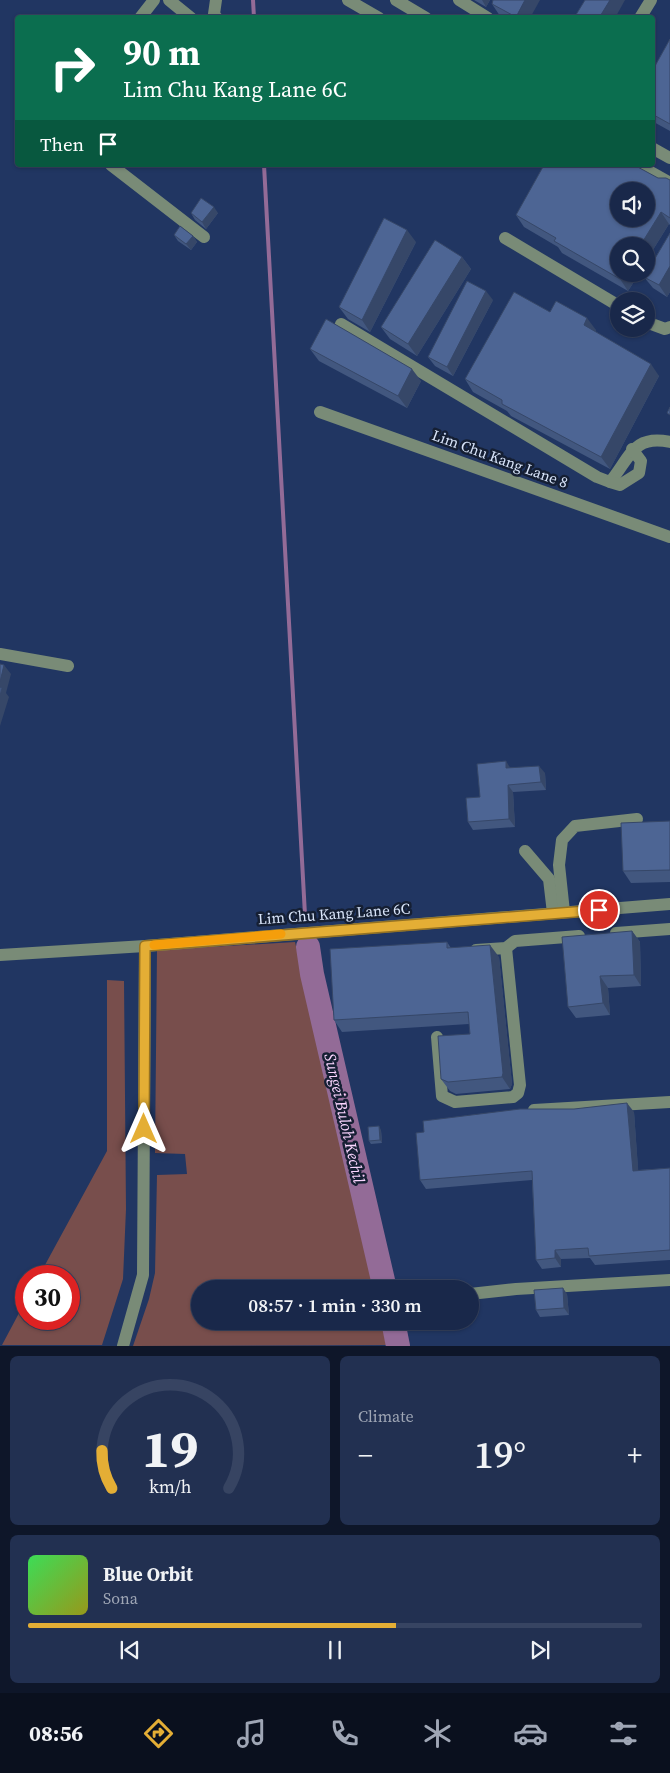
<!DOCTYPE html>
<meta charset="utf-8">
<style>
:root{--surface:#19284a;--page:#223051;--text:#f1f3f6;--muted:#9fa6b5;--line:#374462;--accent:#e4ae35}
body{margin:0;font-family:"Source Serif 4",serif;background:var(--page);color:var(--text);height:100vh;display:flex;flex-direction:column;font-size:19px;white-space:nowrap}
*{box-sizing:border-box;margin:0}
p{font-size:16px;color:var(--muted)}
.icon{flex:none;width:28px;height:28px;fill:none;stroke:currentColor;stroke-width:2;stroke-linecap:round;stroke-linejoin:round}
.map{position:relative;height:1346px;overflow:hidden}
.panel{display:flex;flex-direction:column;gap:10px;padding:10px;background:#0e1629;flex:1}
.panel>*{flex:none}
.hud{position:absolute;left:15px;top:15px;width:640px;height:152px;border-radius:5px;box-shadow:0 1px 4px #0004,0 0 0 1px var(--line);background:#0b6e4f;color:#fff;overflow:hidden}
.buttons{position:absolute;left:610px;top:182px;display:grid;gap:10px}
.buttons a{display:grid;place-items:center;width:45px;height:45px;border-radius:50%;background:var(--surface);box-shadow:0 1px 4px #0004,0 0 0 1px var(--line);font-size:25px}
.speed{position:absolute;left:15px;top:1265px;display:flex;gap:10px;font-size:25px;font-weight:700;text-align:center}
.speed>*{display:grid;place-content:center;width:65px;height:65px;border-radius:50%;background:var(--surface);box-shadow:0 1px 4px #0004,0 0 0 1px var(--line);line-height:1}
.speed .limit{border:8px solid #d22;background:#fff;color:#111}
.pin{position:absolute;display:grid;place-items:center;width:42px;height:42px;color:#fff;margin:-21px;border:2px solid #fff;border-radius:50%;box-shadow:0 1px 5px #0007}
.me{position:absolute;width:55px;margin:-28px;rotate:0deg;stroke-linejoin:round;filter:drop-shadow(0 0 4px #0008)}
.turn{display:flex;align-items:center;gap:18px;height:105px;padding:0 25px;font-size:22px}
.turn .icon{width:65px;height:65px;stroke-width:2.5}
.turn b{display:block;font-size:35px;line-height:42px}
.then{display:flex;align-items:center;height:48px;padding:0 25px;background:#0003;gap:10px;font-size:19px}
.big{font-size:38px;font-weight:600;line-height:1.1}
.panel .tile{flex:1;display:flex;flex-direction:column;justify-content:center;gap:8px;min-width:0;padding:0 18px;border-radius:8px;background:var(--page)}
.panel .dial{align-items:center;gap:0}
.dial svg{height:130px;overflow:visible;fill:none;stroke:var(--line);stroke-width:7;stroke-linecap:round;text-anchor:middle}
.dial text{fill:var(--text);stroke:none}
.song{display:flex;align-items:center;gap:15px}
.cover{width:60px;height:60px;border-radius:8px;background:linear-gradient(135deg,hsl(130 70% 55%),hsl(60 70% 35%))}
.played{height:5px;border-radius:2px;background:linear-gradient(90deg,var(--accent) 60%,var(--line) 60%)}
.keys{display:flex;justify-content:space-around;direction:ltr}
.heat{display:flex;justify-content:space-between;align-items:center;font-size:28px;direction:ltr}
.panel .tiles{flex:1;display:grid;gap:10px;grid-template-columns:1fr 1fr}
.tile:last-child{grid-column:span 2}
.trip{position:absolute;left:191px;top:1280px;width:288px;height:50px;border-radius:25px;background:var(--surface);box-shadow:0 1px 4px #0004,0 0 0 1px var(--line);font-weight:600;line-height:50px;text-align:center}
.tabs{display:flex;height:80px;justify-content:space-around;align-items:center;background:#0a101e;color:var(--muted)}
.tabs .icon{width:35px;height:35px}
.tabs .active{color:var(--accent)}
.tabs b{font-size:22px;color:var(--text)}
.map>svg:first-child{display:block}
</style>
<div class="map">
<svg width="670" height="1346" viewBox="0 0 670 1346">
<rect width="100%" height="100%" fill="#213662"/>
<g fill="#784e4c">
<path d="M295 942 375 1289H200V1321H383L388 1345 133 1346 149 1299 155 1273 157 1175 187 1174 185 1154 155 1153 157 950Z"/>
<path d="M107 980 124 981 126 1209 123 1279 102 1345H2L26 1300V1319H69V1276H39L107 1151Z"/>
</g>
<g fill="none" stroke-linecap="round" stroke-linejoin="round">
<g stroke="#936b97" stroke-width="4">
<path d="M253 0 254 18"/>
<path d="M264 165 305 915"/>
</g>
<g stroke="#936b97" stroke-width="24">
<path d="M308 947 312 974 385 1289"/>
<path d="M393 1321 398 1346"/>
</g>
<g stroke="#798b77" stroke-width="12">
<path d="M169 0 191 18"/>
<path d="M216 0 214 14 217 18"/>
<path d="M348 0 379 18"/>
<path d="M396 0 426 18"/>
<path d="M459 0 488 18"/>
<path d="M140 18 154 0"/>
<path d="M640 18 651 0"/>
<path d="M652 148 670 158"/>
<path d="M111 165 204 237"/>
<path d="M638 165 670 183"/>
<path d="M505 238 619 306"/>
<path d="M646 322 665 329 670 327"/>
<path d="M341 324 597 477 610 482C630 458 633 434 670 442"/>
<path d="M320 412 670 537"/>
<path d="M610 482 620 485 639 473 641 461 632 449"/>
<path d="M0 654 68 666"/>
<path d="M525 851 549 879 553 913"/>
<path d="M564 912 559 865 562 840 575 826 637 819"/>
<path d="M616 933 670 929"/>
<path d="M476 950 506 948 515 941 579 936"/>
<path d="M0 955 145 946 670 904"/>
<path d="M437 1037 442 1096 455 1102 513 1097 518 1093 520 1085 506 948"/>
<path d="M534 1110 670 1102"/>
<path d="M470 1294 516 1289 670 1280"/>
<path d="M123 1346 143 1275 145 946"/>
</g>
</g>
<g fill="#42577f">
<path d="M474 0H490L486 7Z"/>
<path d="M492 4 530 18H504L500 16Z"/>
<path d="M670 39V131L652 121V65L655 66Z"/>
<path d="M658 178 670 180V225L669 224 646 261V246L619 274H639L628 291 562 253 558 247 524 227 516 215Z"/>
<path d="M191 213H218L206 229 195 220Z"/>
<path d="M670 233V292L667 297 653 288 644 277Z"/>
<path d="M174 235 193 236 197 242 191 250 178 241Z"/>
<path d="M416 242 370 332 348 319 339 307Z"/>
<path d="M462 257 471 269 417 356 390 339 381 327Z"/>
<path d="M493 300 453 376 435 366 428 357Z"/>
<path d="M550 312 596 330 595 331 659 376 610 469 511 416 507 411 473 392 465 379Z"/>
<path d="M310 349 421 381 407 408 319 361Z"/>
<path d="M510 768 545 773 546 790 513 792 515 827 473 830 468 822 480 797Z"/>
<path d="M670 821V882L631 883 623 871Z"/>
<path d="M632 931 640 942 641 986 608 988 610 1015 576 1018 568 1007Z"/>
<path d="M447 942 451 948 499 957 512 1084 510 1089 456 1094 450 1091 441 1079 470 1034 469 1024 342 1032 334 1020Z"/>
<path d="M634 1112 638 1170 670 1168V1260L595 1265 590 1258 561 1259V1267L542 1269 536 1260 532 1180 426 1189 420 1180Z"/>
<path d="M381 1130 382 1143 371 1144 369 1141Z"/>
<path d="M567 1294 569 1315 540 1317 536 1310Z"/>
</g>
<g fill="#364768">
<path d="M482 0H490L486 7Z"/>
<path d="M525 0H540L530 18H516Z"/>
<path d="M610 0H625L615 18H599Z"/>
<path d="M214 207 218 213 206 229 202 222Z"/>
<path d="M661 212 669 224 646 261V246H640Z"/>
<path d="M407 230 416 242 370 332 362 320Z"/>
<path d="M193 236 197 242 191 250 186 244Z"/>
<path d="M462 257 471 269 417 356 408 344Z"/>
<path d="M670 266V292L667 297 659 285Z"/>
<path d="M624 274H639L628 291 620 279Z"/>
<path d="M486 291 493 300 453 376 447 367Z"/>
<path d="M587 318 596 330 593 337 584 325Z"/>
<path d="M651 364 659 376 610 469 601 457Z"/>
<path d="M412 369 421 381 407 408 398 396Z"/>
<path d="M4 665 11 674 6 693 9 697 0 726V682Z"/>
<path d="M506 761 511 769 506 768Z"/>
<path d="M539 766 545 773 546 790 541 782Z"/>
<path d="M508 785 513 792 515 827 509 819Z"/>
<path d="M632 931 640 942 641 986 634 975Z"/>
<path d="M490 945 499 957 512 1084 510 1089 502 1077Z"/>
<path d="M600 976 608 988 610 1015 603 1003Z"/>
<path d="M627 1103 634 1112 639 1180 633 1171Z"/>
<path d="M379 1126 381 1130 382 1143 380 1140Z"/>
<path d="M555 1250 561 1259V1267L555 1258Z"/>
<path d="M563 1288 567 1294 569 1315 564 1308Z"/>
</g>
<g fill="#4d6594" stroke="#364768" fill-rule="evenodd">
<path d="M493 0H525L516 17 492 4Z"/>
<path d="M585 0H610L599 18H574Z"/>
<path d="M670 39V124L652 114V65L655 66Z"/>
<path d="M544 165H634L658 178H666L670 180V218L661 212 640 246H619V274H624L620 279 554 241 556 238 516 215ZM619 191H646V219H619Z"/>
<path d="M201 198 214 207 202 222 191 213Z"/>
<path d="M384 218 407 230 362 320 339 307Z"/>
<path d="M180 226 193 236 186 244 174 235Z"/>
<path d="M670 233V266L659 285 644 277Z"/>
<path d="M435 240 462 257 408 344 381 327Z"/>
<path d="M467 281 486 291 447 367 428 357Z"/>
<path d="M514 292 550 312 556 301 587 318 584 325 651 364 601 457 502 404V400L465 379Z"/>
<path d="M326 319 412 369 398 396 310 349Z"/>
<path d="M670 407V415L667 413Z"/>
<path d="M0 664 4 665 0 682Z"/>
<path d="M0 687 2 688 0 696Z"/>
<path d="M506 761V768L539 766 541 782 508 785 509 819 468 822 466 798 480 797 477 764Z"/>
<path d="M670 821V870L623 871 621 823Z"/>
<path d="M632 931 634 975 600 976 603 1003 568 1007 562 937Z"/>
<path d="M447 942V948L490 945 503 1073 502 1077 448 1082 441 1079 438 1036 470 1034 468 1012 334 1020 330 949Z"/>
<path d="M627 1103 633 1171 670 1168V1250L589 1256 588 1248 555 1250V1258L536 1260 532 1171 420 1180 416 1133 424 1132 423 1121 520 1109H574Z"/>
<path d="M379 1126 380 1140 369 1141 368 1127Z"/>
<path d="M563 1288 564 1308 536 1310 534 1290Z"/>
</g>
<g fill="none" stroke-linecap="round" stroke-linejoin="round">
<g stroke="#947122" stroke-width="12">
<path id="route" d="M144 1129 145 946 599 910"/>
</g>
<use href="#route" stroke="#e4ae35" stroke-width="9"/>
<path stroke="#f59e0b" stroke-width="9" d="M154 945 281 934"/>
</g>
<g text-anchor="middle" stroke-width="5" stroke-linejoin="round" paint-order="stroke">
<g font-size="15" fill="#d9e5fa" stroke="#151f33">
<text transform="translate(500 459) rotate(20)" y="5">Lim Chu Kang Lane 8</text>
<text transform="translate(334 914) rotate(-4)" y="5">Lim Chu Kang Lane 6C</text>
</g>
<g font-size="16" font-style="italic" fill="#fbd6ff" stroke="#151f33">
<text transform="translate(345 1118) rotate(77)" y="6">Sungei Buloh Kechil</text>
</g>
</g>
</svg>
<div class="buttons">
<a><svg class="icon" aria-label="sound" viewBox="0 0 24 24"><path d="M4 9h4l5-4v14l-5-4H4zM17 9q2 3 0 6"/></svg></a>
<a><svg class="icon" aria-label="search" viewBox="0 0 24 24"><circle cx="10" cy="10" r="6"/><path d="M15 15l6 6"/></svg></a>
<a><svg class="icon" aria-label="layers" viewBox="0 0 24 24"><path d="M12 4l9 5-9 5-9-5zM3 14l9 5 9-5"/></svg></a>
</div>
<div class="speed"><div class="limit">30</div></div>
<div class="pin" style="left:599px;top:910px;background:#d93025"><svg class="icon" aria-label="arrive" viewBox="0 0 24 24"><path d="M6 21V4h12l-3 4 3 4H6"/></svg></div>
<svg class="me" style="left:144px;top:1129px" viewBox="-20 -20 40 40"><path d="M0-17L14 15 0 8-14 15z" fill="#e4ae35" stroke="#fff" stroke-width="4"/></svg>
<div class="trip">08:57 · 1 min · 330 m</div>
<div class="hud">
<div class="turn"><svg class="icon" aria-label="right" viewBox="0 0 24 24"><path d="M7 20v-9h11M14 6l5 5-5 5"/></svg><div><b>90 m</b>Lim Chu Kang Lane 6C</div></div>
<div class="then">Then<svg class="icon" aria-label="arrive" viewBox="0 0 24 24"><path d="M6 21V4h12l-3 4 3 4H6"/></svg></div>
</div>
</div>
<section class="panel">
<div class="tiles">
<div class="tile dial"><svg viewBox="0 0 100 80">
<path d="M14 69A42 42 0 1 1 86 69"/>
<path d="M14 69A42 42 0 0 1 8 46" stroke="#e4ae35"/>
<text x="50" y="56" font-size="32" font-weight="700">19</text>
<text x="50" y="72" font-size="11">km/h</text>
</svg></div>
<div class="tile"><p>Climate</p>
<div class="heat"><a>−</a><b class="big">19°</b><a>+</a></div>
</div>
<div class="tile">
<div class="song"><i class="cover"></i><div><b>Blue Orbit</b><p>Sona</p></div></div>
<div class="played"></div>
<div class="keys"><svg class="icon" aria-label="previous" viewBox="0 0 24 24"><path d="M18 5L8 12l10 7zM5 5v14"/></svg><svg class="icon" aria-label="pause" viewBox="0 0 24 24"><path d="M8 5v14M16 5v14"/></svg><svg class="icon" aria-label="next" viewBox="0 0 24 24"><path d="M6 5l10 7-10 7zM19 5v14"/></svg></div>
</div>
</div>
</section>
<nav class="tabs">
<b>08:56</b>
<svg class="icon active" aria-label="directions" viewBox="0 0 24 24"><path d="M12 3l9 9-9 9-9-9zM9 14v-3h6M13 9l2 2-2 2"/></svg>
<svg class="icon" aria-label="music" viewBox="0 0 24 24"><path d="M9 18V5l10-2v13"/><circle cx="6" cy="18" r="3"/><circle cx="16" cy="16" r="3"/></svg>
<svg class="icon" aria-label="phone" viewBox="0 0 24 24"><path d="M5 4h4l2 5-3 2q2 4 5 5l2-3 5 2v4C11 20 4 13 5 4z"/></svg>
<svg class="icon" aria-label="climate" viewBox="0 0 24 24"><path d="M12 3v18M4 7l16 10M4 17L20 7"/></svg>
<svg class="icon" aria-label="car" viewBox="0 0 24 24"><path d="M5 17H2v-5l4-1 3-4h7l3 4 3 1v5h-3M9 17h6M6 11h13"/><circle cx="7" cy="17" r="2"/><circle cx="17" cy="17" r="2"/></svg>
<svg class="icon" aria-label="filters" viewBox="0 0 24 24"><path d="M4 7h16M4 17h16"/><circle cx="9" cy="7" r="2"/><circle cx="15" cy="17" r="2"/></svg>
</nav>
